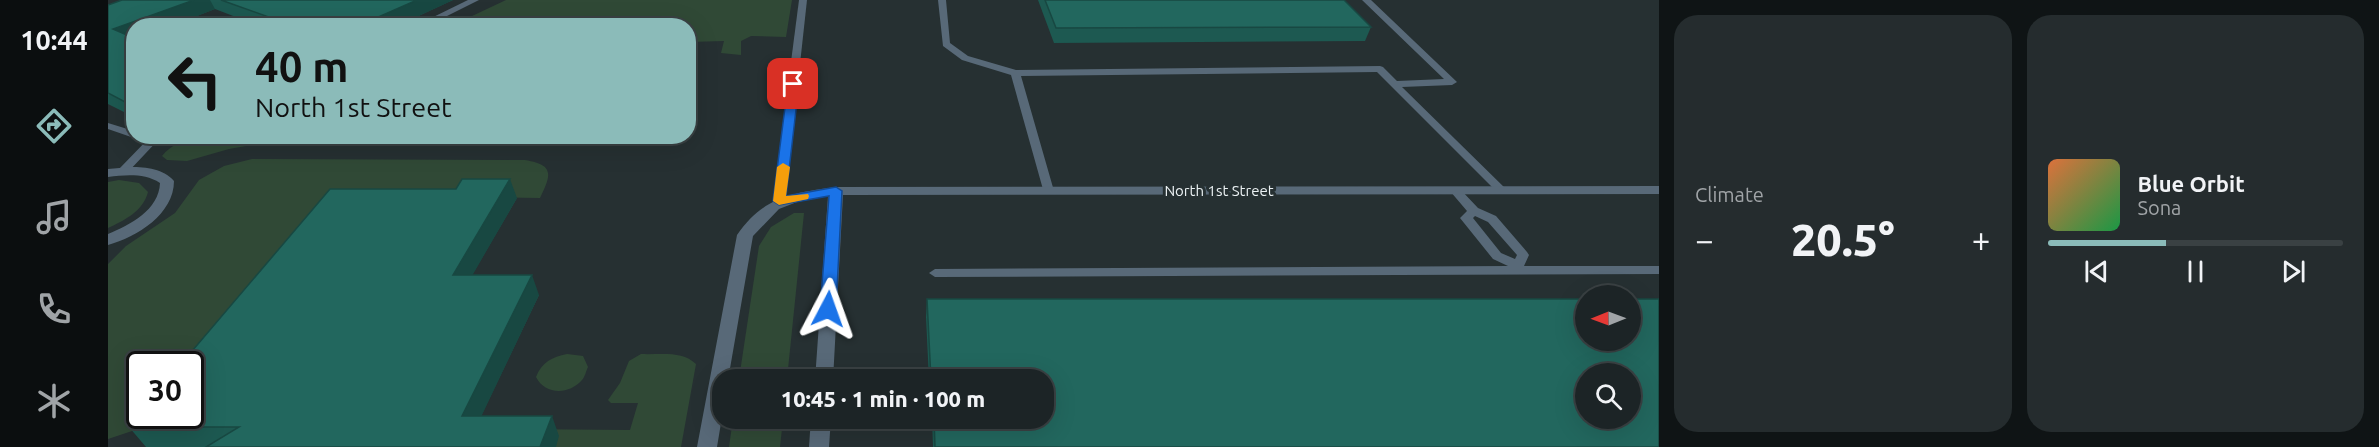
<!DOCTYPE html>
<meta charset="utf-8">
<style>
:root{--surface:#1c2426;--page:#252c2e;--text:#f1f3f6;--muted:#a0a4a7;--line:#3a4143;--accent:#8bbbb9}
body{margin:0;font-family:Ubuntu,sans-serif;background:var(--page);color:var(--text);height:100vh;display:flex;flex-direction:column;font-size:22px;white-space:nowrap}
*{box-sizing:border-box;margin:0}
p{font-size:20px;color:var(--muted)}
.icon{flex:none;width:33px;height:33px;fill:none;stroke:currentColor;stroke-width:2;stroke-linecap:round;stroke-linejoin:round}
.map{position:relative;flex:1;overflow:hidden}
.side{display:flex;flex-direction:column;gap:15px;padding:15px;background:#0f1415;width:720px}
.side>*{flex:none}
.hud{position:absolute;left:18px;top:18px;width:570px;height:126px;border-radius:24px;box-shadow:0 6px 24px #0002,0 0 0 2px var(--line);background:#8bbbb9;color:#111;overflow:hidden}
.needle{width:39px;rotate:269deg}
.tools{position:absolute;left:1467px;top:285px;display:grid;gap:12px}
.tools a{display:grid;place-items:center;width:66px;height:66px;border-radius:50%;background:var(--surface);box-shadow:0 6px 24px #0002,0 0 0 2px var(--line);font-size:30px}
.speed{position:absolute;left:18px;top:351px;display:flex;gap:12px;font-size:30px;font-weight:700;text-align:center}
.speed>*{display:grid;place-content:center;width:78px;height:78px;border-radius:50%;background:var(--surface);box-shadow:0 6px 24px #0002,0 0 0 2px var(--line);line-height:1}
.speed .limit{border:3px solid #111;border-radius:9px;background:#fff;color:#111}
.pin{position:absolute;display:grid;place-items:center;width:51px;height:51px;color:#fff;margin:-26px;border-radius:12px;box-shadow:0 3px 9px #0006}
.me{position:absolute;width:66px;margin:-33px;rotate:4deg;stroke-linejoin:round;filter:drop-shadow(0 0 4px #0008)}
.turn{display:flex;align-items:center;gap:21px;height:126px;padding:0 30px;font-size:27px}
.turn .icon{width:78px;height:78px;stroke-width:2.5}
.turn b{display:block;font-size:42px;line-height:51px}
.big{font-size:45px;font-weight:800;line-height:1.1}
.side .widget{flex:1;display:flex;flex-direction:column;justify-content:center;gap:9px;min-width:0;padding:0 21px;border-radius:24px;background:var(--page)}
.song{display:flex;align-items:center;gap:18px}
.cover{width:72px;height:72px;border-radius:9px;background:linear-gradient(135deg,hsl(20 70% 55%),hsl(140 70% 35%))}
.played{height:6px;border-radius:3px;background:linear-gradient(90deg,var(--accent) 40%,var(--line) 40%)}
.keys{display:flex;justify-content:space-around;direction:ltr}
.heat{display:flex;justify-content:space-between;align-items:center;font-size:33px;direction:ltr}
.side .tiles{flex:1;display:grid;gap:15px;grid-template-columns:repeat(2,1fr)}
.trip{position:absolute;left:604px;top:369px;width:342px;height:60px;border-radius:24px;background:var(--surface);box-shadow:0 6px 24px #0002,0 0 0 2px var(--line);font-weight:800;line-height:60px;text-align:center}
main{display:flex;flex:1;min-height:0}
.tabs{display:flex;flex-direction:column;width:108px;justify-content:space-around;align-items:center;background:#0b0e0f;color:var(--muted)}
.tabs .icon{width:42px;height:42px}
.tabs .active{color:var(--accent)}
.tabs b{font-size:27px;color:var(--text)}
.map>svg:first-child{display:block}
</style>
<main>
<nav class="tabs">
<b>10:44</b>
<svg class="icon active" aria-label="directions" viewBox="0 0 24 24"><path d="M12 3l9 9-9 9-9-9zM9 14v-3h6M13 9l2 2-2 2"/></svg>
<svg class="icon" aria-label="music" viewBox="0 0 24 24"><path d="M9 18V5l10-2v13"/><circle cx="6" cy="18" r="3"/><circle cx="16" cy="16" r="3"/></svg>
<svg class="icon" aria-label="phone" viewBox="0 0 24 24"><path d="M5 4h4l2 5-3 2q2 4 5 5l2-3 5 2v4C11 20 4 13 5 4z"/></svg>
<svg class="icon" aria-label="climate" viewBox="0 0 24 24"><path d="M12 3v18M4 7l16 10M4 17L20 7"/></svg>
</nav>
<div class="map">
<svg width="1551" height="447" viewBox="0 0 1551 447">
<rect width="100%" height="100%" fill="#263032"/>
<g fill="#304936">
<path d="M398 0H684L678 37 643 36 633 41V55L613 53 616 41 581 42 580 26 345 25Z"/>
<path d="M111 137V136L339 137 334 143 160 142 121 149 79 161 59 160 54 156C65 142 89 132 105 139Z"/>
<path d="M144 159 417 160C447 165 443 175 432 198L361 197 82 364H32V416L60 419 0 439V264L18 246 67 213 91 180 116 166Z"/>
<path d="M11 180 31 183 40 192C35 211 17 220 0 228V182Z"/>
<path d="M686 213H696L679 379H631L651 246 663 227Z"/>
<path d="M459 354 475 356 480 367C478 371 477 377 474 380 461 395 437 395 428 377 434 362 444 357 459 354Z"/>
<path d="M533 354C552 355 574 350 588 364L573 447H448L390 429 522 430 530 403H503L500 400 512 383 521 361Z"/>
<path d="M625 419H675L672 447H621Z"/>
</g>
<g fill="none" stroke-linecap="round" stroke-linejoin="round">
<g fill="#586978" fill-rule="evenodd">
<path d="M360 0H371L319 26H307Z"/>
<path d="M691 0H699L677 201 671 205 665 201Z"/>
<path d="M830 0H838L842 43 860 56 908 70 1272 66 1275 67 1289 81 1336 79 1254 0H1263L1349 82 1344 85 1294 87 1400 191 1394 194 1390 193 1269 72 913 76 946 191 940 194 936 193 903 75 854 60 835 46Z"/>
<path d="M0 123 26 131V136H30L26 138 0 129Z"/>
<path d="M43 136H54L19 173H11L9 171 11 169Z"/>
<path d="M1348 188 1352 189 1370 208 1388 216 1419 252 1421 255 1416 266H1551V274L827 277 821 273 827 269 1400 266 1385 259 1352 218 1359 211 1342 191ZM1367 216 1380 222 1409 255 1407 259 1393 253 1365 218Z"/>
</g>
<g fill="#586978" fill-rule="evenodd">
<path d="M23 167C38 167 56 169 66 181 66 214 29 237 0 245V234C22 225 51 210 52 183 36 173 18 175 0 177V169Z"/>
<path d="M1551 186V194L735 195 725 380H707L720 196 689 202 671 209 645 236 620 380H615V411L609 447H589L629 235C656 196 685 193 728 187Z"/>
<path d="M703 418H723L721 447H701Z"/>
</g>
</g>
<g fill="#1d5951">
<path d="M14 0H345L289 26H151L107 9 63 26H26V117L0 104V5Z"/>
<path d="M930 0H1236L1263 27 1257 41 946 43Z"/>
<path d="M409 198 364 275 431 295 373 416 451 436 98 447H38L21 427Z"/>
<path d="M819 299 1551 447H825L824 418H936V380H821L818 317Z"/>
</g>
<g fill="#184842">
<path d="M86 0H102L107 9 63 26H26V39L5 29Z"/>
<path d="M309 0H345L289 26H250Z"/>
<path d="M26 100V115L17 102Z"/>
<path d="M402 179 409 198 353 295 345 275Z"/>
<path d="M424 275 431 295 364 436 354 416Z"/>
<path d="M444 416 451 436 448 447H432Z"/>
</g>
<g fill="#22675e" stroke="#184842" stroke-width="1.5" fill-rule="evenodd">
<path d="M14 0H86L5 29 26 38V100L17 102 0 93V5Z"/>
<path d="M113 0H309L250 26H161L172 21Z"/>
<path d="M937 0H1236L1263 27 948 28Z"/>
<path d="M354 179H402L345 275H424L354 416H444L432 447H98L131 427H21L32 414V416H82V364H73L222 189H348Z"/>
<path d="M819 299H1478V340H1522V299H1551V447H827L826 418H936V380H823ZM1478 374H1522V418H1478Z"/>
</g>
<path fill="#1a73e8" stroke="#114b97" stroke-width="1.5" d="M685 81 691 84 678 196 728 187 734 191 728 309 726 313H715L712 309 721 196 671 205 665 201 680 84Z"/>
<path fill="#f59e0b" d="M675 163 682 167 678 196 700 194 701 196 700 199 671 205 665 201 669 167Z"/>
<g text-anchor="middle" stroke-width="6" stroke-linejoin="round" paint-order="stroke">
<g font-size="15" fill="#ebf1f3" stroke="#263032">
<text x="1111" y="196">North 1st Street</text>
</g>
</g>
</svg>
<div class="tools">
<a><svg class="needle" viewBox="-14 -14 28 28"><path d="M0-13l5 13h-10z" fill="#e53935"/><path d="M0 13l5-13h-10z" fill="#a0a4a7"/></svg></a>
<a><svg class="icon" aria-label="search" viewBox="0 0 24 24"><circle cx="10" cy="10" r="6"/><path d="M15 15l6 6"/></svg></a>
</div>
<div class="speed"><div class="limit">30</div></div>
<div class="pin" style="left:685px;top:84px;background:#d93025"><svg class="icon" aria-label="arrive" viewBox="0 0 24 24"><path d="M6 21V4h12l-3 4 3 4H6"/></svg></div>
<svg class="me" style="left:720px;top:309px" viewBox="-20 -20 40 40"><path d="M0-17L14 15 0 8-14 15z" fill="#1a73e8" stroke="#fff" stroke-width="4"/></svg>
<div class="trip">10:45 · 1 min · 100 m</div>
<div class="hud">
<div class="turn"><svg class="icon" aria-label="left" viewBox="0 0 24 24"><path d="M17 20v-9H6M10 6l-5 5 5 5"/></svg><div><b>40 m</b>North 1st Street</div></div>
</div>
</div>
<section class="side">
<div class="tiles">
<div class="widget"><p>Climate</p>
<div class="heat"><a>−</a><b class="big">20.5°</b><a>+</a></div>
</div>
<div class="widget">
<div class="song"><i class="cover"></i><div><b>Blue Orbit</b><p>Sona</p></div></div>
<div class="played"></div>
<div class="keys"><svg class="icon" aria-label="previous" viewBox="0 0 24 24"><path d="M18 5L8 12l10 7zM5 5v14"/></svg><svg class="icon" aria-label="pause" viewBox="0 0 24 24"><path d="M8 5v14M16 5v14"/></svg><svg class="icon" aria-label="next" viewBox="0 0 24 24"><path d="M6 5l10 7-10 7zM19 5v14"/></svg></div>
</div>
</div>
</section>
</main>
